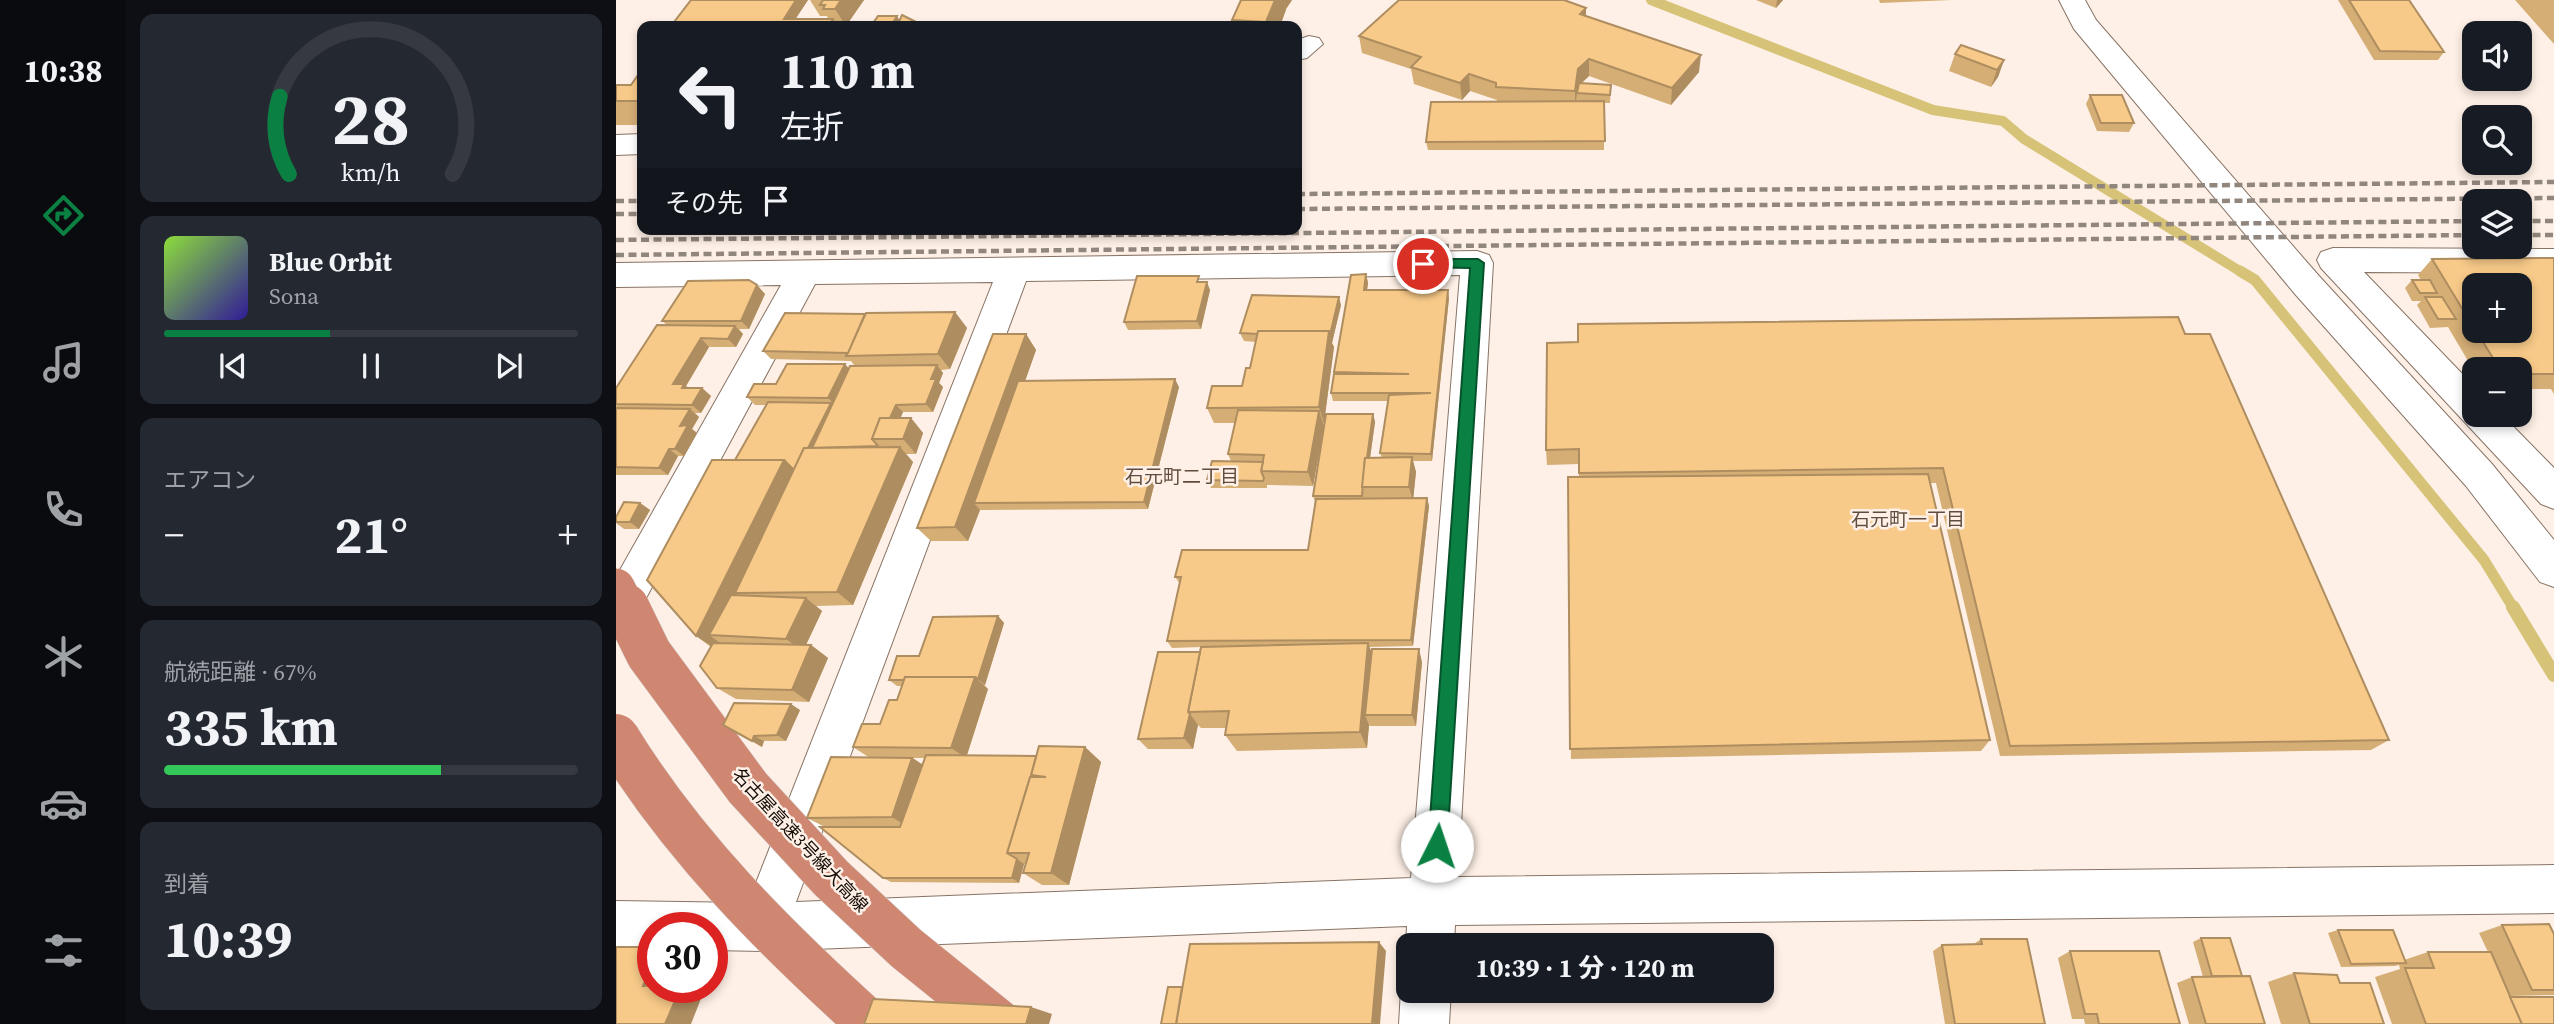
<!DOCTYPE html>
<html lang="ja">
<meta charset="utf-8">
<style>
:root{--surface:#171b24;--page:#242831;--text:#f1f3f6;--muted:#9ea1a6;--line:#363941;--accent:#0b8043}
body{margin:0;font-family:"Source Serif 4","Noto Sans JP",serif;background:var(--page);color:var(--text);height:100vh;display:flex;flex-direction:column;font-size:26px;white-space:nowrap}
*{box-sizing:border-box;margin:0}
p{font-size:23px;color:var(--muted)}
.icon{flex:none;width:38px;height:38px;fill:none;stroke:currentColor;stroke-width:2;stroke-linecap:round;stroke-linejoin:round}
.map{position:relative;flex:1;overflow:hidden}
.drawer{display:flex;flex-direction:column;gap:14px;padding:14px;background:#0d0f14;width:490px}
.drawer>*{flex:none}
.guide{position:absolute;left:21px;top:21px;width:665px;height:214px;border-radius:14px;box-shadow:0 4px 10px #0003;background:#171b24;color:var(--text);overflow:hidden}
.controls{position:absolute;left:1846px;top:21px;display:grid;gap:14px}
.controls a{display:grid;place-items:center;width:70px;height:70px;border-radius:14px;background:var(--surface);box-shadow:0 4px 10px #0003;font-size:35px}
.speed{position:absolute;left:21px;top:912px;display:flex;gap:14px;font-size:35px;font-weight:700;text-align:center}
.speed>*{display:grid;place-content:center;width:91px;height:91px;border-radius:50%;background:var(--surface);box-shadow:0 4px 10px #0003;line-height:1}
.speed .limit{border:10px solid #d22;background:#fff;color:#111}
.pin{position:absolute;display:grid;place-items:center;width:60px;height:60px;color:#fff;margin:-30px;border:4px solid #fff;border-radius:50%;box-shadow:0 2px 7px #0007}
.me{position:absolute;width:77px;margin:-38px;rotate:4deg;stroke-linejoin:round;filter:drop-shadow(0 0 5px #0008)}
.turn{display:flex;align-items:center;gap:24px;height:147px;padding:0 28px;font-size:32px}
.turn .icon{width:91px;height:91px;stroke-width:2.5}
.turn b{display:block;font-size:49px;line-height:60px}
.then{display:flex;align-items:center;height:66px;padding:0 28px;background:#0003;gap:14px;font-size:26px}
.big{font-size:52px;font-weight:700;line-height:1.1}
.drawer .widget{flex:1;display:flex;flex-direction:column;justify-content:center;gap:10px;min-width:0;padding:0 24px;border-radius:14px;background:var(--page)}
.drawer .dial{align-items:center;gap:0}
.dial svg{height:182px;overflow:visible;fill:none;stroke:var(--line);stroke-width:7;stroke-linecap:round;text-anchor:middle}
.dial text{fill:var(--text);stroke:none}
.song{display:flex;align-items:center;gap:21px}
.cover{width:84px;height:84px;border-radius:10px;background:linear-gradient(135deg,hsl(90 70% 55%),hsl(250 70% 35%))}
.played{height:7px;border-radius:4px;background:linear-gradient(90deg,var(--accent) 40%,var(--line) 40%)}
.keys{display:flex;justify-content:space-around;direction:ltr}
.heat{display:flex;justify-content:space-between;align-items:center;font-size:38px;direction:ltr}
.charge{height:10px;border-radius:5px;background:linear-gradient(90deg,#34c759 67%,var(--line) 0)}
.trip{position:absolute;left:780px;top:933px;width:378px;height:70px;border-radius:14px;background:var(--surface);box-shadow:0 4px 10px #0003;font-weight:700;line-height:70px;text-align:center}
main{display:flex;flex:1;min-height:0}
.tabs{display:flex;flex-direction:column;width:126px;justify-content:space-around;align-items:center;background:#090b0e;color:var(--muted)}
.tabs .icon{width:49px;height:49px}
.tabs .current{color:var(--accent)}
.tabs b{font-size:32px;color:var(--text)}
.map>svg:first-child{display:block}
</style>
<main>
<nav class="tabs">
<b>10:38</b>
<svg class="icon current" aria-label="directions" viewBox="0 0 24 24"><path d="M12 3l9 9-9 9-9-9zM9 14v-3h6M13 9l2 2-2 2"/></svg>
<svg class="icon" aria-label="music" viewBox="0 0 24 24"><path d="M9 18V5l10-2v13"/><circle cx="6" cy="18" r="3"/><circle cx="16" cy="16" r="3"/></svg>
<svg class="icon" aria-label="phone" viewBox="0 0 24 24"><path d="M5 4h4l2 5-3 2q2 4 5 5l2-3 5 2v4C11 20 4 13 5 4z"/></svg>
<svg class="icon" aria-label="climate" viewBox="0 0 24 24"><path d="M12 3v18M4 7l16 10M4 17L20 7"/></svg>
<svg class="icon" aria-label="car" viewBox="0 0 24 24"><path d="M5 17H2v-5l4-1 3-4h7l3 4 3 1v5h-3M9 17h6M6 11h13"/><circle cx="7" cy="17" r="2"/><circle cx="17" cy="17" r="2"/></svg>
<svg class="icon" aria-label="filters" viewBox="0 0 24 24"><path d="M4 7h16M4 17h16"/><circle cx="9" cy="7" r="2"/><circle cx="15" cy="17" r="2"/></svg>
</nav>
<section class="drawer">
<div class="widget dial"><svg viewBox="0 0 100 80">
<path d="M14 69A42 42 0 1 1 86 69"/>
<path d="M14 69A42 42 0 0 1 10 35" stroke="#0b8043"/>
<text x="50" y="56" font-size="32" font-weight="700">28</text>
<text x="50" y="72" font-size="11">km/h</text>
</svg></div>
<div class="widget">
<div class="song"><i class="cover"></i><div><b>Blue Orbit</b><p>Sona</p></div></div>
<div class="played"></div>
<div class="keys"><svg class="icon" aria-label="previous" viewBox="0 0 24 24"><path d="M18 5L8 12l10 7zM5 5v14"/></svg><svg class="icon" aria-label="pause" viewBox="0 0 24 24"><path d="M8 5v14M16 5v14"/></svg><svg class="icon" aria-label="next" viewBox="0 0 24 24"><path d="M6 5l10 7-10 7zM19 5v14"/></svg></div>
</div>
<div class="widget"><p>エアコン</p>
<div class="heat"><a>−</a><b class="big">21°</b><a>+</a></div>
</div>
<div class="widget"><p>航続距離 · 67%</p><b class="big">335 km</b><div class="charge"></div></div>
<div class="widget"><p>到着</p><b class="big">10:39</b></div>
</section>
<div class="map">
<svg width="1938" height="1024" viewBox="0 0 1938 1024">
<rect width="100%" height="100%" fill="#fef0e6"/>
<g fill="none" stroke-linecap="round" stroke-linejoin="round">
<path stroke="#d6c378" stroke-width="10" d="M1035 0 1317 110 1387 121 1408 139 1627 273"/>
<path stroke="#d6c378" stroke-width="11" d="M1624 271 1639 280 1868 560 1898 609"/>
<path stroke="#d6c378" stroke-width="14" d="M1897 607 1938 675"/>
<g stroke="#887365" stroke-width="2">
<g id="minor">
<path d="M1443 0H1469L1480 20 1703 276 1876 464 1938 540V587L1924 582 1850 486 1679 294 1458 29Z"/>
<path d="M693 36 703 38 707 44 691 58 681 60V40Z"/>
<path d="M26 134V154L0 155V135Z"/>
<path d="M1717 248 1938 249V273L1748 272 1858 386V415H1886L1938 468V509L1925 504 1705 268 1701 260 1705 252Z"/>
<path d="M861 251 873 255 877 263 842 877 1938 865V913L839 925 838 945H793V952L790 945 791 926 147 951 96 950V928H37V950L0 949V901L132 903 377 282 199 284 14 628 0 633V577L165 285 0 287V263ZM844 275 795 878 180 902 410 281Z"/>
<path d="M792 972 793 990H835L833 1024H783L785 990Z"/>
</g>
</g>
<use href="#minor" fill="#fff" fill-rule="evenodd"/>
<g stroke="#91867e" stroke-width="4.5" stroke-dasharray="8 4.5" stroke-linecap="butt">
<path d="M681 194 1938 182"/>
<path d="M0 201H26"/>
<path d="M681 209 1938 198"/>
<path d="M0 214H26"/>
<path d="M1904 221H1938"/>
<path d="M1904 235H1938"/>
<path d="M0 240 1858 221"/>
<path d="M0 255 1858 235"/>
</g>
<g stroke="#d5d3d2" stroke-width="38" stroke-linecap="butt">
<path id="highway-bridge-far1" d="M0 587 11 609"/>
</g>
<g stroke="#d5d3d2" stroke-width="47" stroke-linecap="butt">
<g id="highway-bridge">
<path d="M10 607 33 654 132 788 215 878 290 948 384 1024"/>
<path d="M0 737C68 848 158 937 254 1024"/>
</g>
</g>
<use href="#highway-bridge-far1" stroke="#d08772" stroke-width="37"/>
<use href="#highway-bridge" stroke="#d08772" stroke-width="46"/>
</g>
<g fill="#d5ae76" fill-rule="evenodd">
<path d="M75 0H192L179 19H212L211 16H204L194 0H248L231 24H238L240 26H55Z"/>
<path d="M625 0H676L670 9 664 26H618L616 20Z"/>
<path d="M1140 0H1167L1160 8Z"/>
<path d="M1263 0H1336L1264 3Z"/>
<path d="M1722 0H1793L1828 52 1822 60H1758Z"/>
<path d="M1899 0H1938V44Z"/>
<path d="M970 8V16L1083 72 1055 105 973 76 966 83 995 85 994 103H988V150H812L810 142 881 102V100L854 91 846 100 798 84 795 69 746 53 743 36Z"/>
<path d="M1339 54 1388 60 1382 77 1375 87 1333 71Z"/>
<path d="M26 75V125H0V85H15Z"/>
<path d="M1474 95 1518 123 1513 132 1481 131 1470 104Z"/>
<path d="M1938 258V394L1935 389H1904V369H1858V371L1832 327 1814 328 1801 305 1805 301H1796L1789 288 1796 280H1805L1802 275 1816 259ZM1858 285 1904 331H1858Z"/>
<path d="M750 274 752 283 751 290 833 298 816 461H797L800 472 797 498H811L813 506 797 646 753 647 756 653 806 662 800 726H754L753 725 751 748 621 751 609 735 611 728H585L582 725 577 749H532L522 739 584 652 585 647 556 648 551 641 564 584 559 577 692 550 699 502 697 496 757 414 759 422 754 458H766L764 453 772 401H717L715 393 718 372Z"/>
<path d="M585 282 594 290 585 329 512 330 508 322Z"/>
<path d="M141 285 149 294 133 329H123L127 334 120 347H93L70 386 72 388H86L95 396 85 413H79L83 417 76 429 81 433 68 456H62L52 475H0V388L51 325 46 321Z"/>
<path d="M725 305 716 343 718 347 708 423H707L708 426 697 486 651 485V488H595L591 480 615 461 612 454 619 423H598L591 408 626 386 634 368 640 342 628 341 624 333Z"/>
<path d="M339 312 351 328 334 369 325 370 327 373 323 383 327 387 317 412H287L284 418H295L307 433 300 454H290L297 462 237 605 200 606 206 611 190 645H195L212 658 193 702 120 699 101 688 95 647 80 636 119 460 150 405H139L131 397 160 384 233 368 239 366 235 361 155 359 147 351 249 314Z"/>
<path d="M410 334 420 350 409 381 563 387 532 509 364 510 352 541H315L301 528Z"/>
<path d="M1569 334 1773 740 1755 750 1384 756 1320 483H1314L1374 740 1365 751 955 759 952 477H963V464L931 465 930 450Z"/>
<path d="M24 503 34 510 23 529H8L0 523V517Z"/>
<path d="M382 616 388 623 369 685H368L372 689 351 755 420 756 469 747 485 762 453 885H426L407 873 410 864H408L403 883 275 882 267 878 209 827 191 818 254 758 237 747 264 724 281 700 286 686H281L273 680 303 656ZM297 758H309L307 765Z"/>
<path d="M184 710 170 741H148L146 747 107 725Z"/>
<path d="M1886 925 1938 934V995L1894 996 1938 1024H1776L1759 977 1784 969 1783 965 1779 966 1725 967 1712 933 1722 930 1788 960 1812 952H1872L1863 933Z"/>
<path d="M1585 938 1626 976 1649 1024H1573L1561 983 1576 977H1587L1577 942Z"/>
<path d="M1365 939 1429 1024H1329L1317 951 1326 945 1358 944Z"/>
<path d="M1454 951 1564 1024H1469L1468 1019H1456L1442 958Z"/>
<path d="M1678 973 1724 983 1768 1024H1665L1652 982Z"/>
</g>
<g fill="#ae8d60">
<path d="M180 0H192L175 26 168 19Z"/>
<path d="M225 0H248L230 26 219 9Z"/>
<path d="M659 0H668L670 10 664 26H651L650 22Z"/>
<path d="M668 0H676L670 9 668 1Z"/>
<path d="M1161 0H1167L1160 8Z"/>
<path d="M970 8V25L964 14Z"/>
<path d="M281 16 286 24 285 26H275Z"/>
<path d="M217 19 222 26H213Z"/>
<path d="M1085 55 1083 72 1055 105 1056 88Z"/>
<path d="M973 59V76L962 86 959 108V91L962 69Z"/>
<path d="M1388 60 1382 77 1375 87 1381 70Z"/>
<path d="M853 74 854 91 846 100 844 83Z"/>
<path d="M750 274 752 283 750 298 748 290Z"/>
<path d="M591 282 594 290 585 329 581 321Z"/>
<path d="M141 285 149 294 133 329 125 321Z"/>
<path d="M832 290 833 298 816 461 815 454Z"/>
<path d="M723 297 725 305 716 343 718 347 708 423 703 407 713 331Z"/>
<path d="M339 312 351 328 334 369 322 354Z"/>
<path d="M119 326 127 334 120 347 112 339Z"/>
<path d="M410 334 420 350 366 503H358L364 510 352 541 339 527Z"/>
<path d="M85 338 93 347 70 386 77 392 57 384Z"/>
<path d="M229 364 236 372 219 405 212 398Z"/>
<path d="M321 365 327 373 323 383 327 387 317 412 310 404 315 379Z"/>
<path d="M559 379 563 387 532 509 528 502Z"/>
<path d="M86 388 95 396 85 413 76 405Z"/>
<path d="M215 403 222 411 180 471Z"/>
<path d="M280 405 287 412 276 439H266Z"/>
<path d="M74 409 83 417 76 429 81 433 68 456 59 449 64 426Z"/>
<path d="M703 411 708 426 697 486 692 472Z"/>
<path d="M757 414 759 422 750 487H747Z"/>
<path d="M295 418 307 433 300 454 287 439Z"/>
<path d="M284 447 297 462 237 605 221 592Z"/>
<path d="M53 449 62 456 52 475 43 468Z"/>
<path d="M796 457 800 472 797 501 793 487Z"/>
<path d="M168 460 190 481 119 593 132 603 93 635 110 647 107 654 80 636Z"/>
<path d="M811 498 813 506 797 646 795 640Z"/>
<path d="M24 503 34 510 23 529 14 522Z"/>
<path d="M190 598 206 611 187 651 170 639Z"/>
<path d="M382 616 388 623 369 685 362 679Z"/>
<path d="M752 643 759 661 749 715 753 725 751 748 744 732Z"/>
<path d="M195 645 212 658 193 702 176 690Z"/>
<path d="M803 649 806 662 800 726 796 715Z"/>
<path d="M359 677 372 689 350 758 335 748Z"/>
<path d="M175 704 184 710 170 741 161 735Z"/>
<path d="M574 714 582 725 577 749 568 738Z"/>
<path d="M138 736 148 741 146 747 136 741Z"/>
<path d="M469 747 485 762 453 885 435 873Z"/>
<path d="M296 758 312 768 292 827 276 817Z"/>
<path d="M401 859 408 864 403 883 396 878Z"/>
<path d="M763 942 770 951 764 1024H756Z"/>
<path d="M23 947 37 950V987L27 986Z"/>
<path d="M65 987H73L88 991 75 1024H49Z"/>
<path d="M415 1007 436 1014 433 1024H410Z"/>
</g>
<g fill="#f8ca89" stroke="#ae8d60" stroke-width="2">
<path d="M75 0H180L168 19H217L213 26H55Z"/>
<path d="M207 0H225L219 9H207L209 5H204Z"/>
<path d="M625 0H659L650 22 616 20Z"/>
<path d="M783 0H948L970 8 964 14 1085 55 1056 88 973 59 962 69 959 91 880 87V83L853 74 844 83 795 67 805 57 743 36Z"/>
<path d="M1733 0H1793L1828 52 1764 51Z"/>
<path d="M286 15 308 26H281Z"/>
<path d="M262 16H281L275 26H255Z"/>
<path d="M224 24H238L237 26H223Z"/>
<path d="M1345 45 1388 60 1381 70 1339 54Z"/>
<path d="M22 75H26V101H0V85H15Z"/>
<path d="M963 83 995 85 994 95 961 93Z"/>
<path d="M1474 95H1506L1518 123H1485Z"/>
<path d="M988 101 989 141 810 142 815 102Z"/>
<path d="M1938 258V374H1904V369H1884L1860 331H1904V285H1858V328L1816 259Z"/>
<path d="M750 274 748 290H832L815 454 764 453 773 395 815 393H715L718 374H793L718 372 735 275Z"/>
<path d="M521 276H583L581 282H591L581 321 508 322Z"/>
<path d="M133 280 141 285 125 321H46L72 281Z"/>
<path d="M1796 280H1814L1821 293H1804Z"/>
<path d="M636 295 723 297 714 335 713 331H642V334L624 333Z"/>
<path d="M1809 297H1826L1840 319H1822Z"/>
<path d="M339 312 322 354 230 356 250 313Z"/>
<path d="M169 313 249 314 232 353 147 351Z"/>
<path d="M1562 317 1569 334H1594L1773 740 1394 746 1327 468 963 473V449L930 450 931 343 962 342V324Z"/>
<path d="M41 325 119 326 112 339 85 338 57 384H68L66 388H86L76 405 0 404V388Z"/>
<path d="M642 331H713L703 407 591 408 596 386H626L630 368H634Z"/>
<path d="M377 334H410L339 527 301 528Z"/>
<path d="M171 364H229L212 398 131 397 138 384H160Z"/>
<path d="M321 365 315 379H320L310 404 280 405 274 418H264L256 439 262 446 196 448 234 366Z"/>
<path d="M559 379 528 502 358 503 402 381Z"/>
<path d="M152 402 215 403 192 448H188L178 470 168 460H119Z"/>
<path d="M0 408 74 409 64 426 72 425 59 449H53L43 468 0 467Z"/>
<path d="M622 410 703 411 692 472 645 471 648 455 612 454Z"/>
<path d="M710 414H757L751 458H749L746 496H697Z"/>
<path d="M264 418H295L287 439H256Z"/>
<path d="M284 447 221 592 119 593 188 448Z"/>
<path d="M796 457 793 487H746L749 458Z"/>
<path d="M96 460H168L80 636 31 580Z"/>
<path d="M596 461 647 462 645 471 648 478 647 481 591 480Z"/>
<path d="M1312 474 1374 740 954 749 952 477Z"/>
<path d="M811 498 795 640 551 641 565 577H559L566 550H692L700 499Z"/>
<path d="M8 502 24 503 14 522H0V517Z"/>
<path d="M115 595 190 598 170 639 93 635Z"/>
<path d="M382 616 362 679 359 677H289L288 680H273L281 656H303L317 617Z"/>
<path d="M97 643 195 645 176 690 101 688 84 666Z"/>
<path d="M752 643 744 732 609 735 613 711 572 712 585 647Z"/>
<path d="M756 649H803L796 715H749Z"/>
<path d="M542 652H584L572 712 574 714 568 738 522 739Z"/>
<path d="M289 677H359L335 748 237 747 246 724H264L273 700H281Z"/>
<path d="M118 703 175 704 161 735 138 736 136 741 107 725Z"/>
<path d="M423 746 469 747 435 873H407L413 853H391L414 777H430L415 775Z"/>
<path d="M310 755 420 756 415 775 417 777H414L391 853 401 859 396 878H267L204 827H284Z"/>
<path d="M215 757 296 758 276 817 191 818Z"/>
<path d="M1933 924 1938 934V990H1916L1886 925Z"/>
<path d="M1722 930H1777L1790 963 1735 964Z"/>
<path d="M1585 938H1614L1626 976H1596Z"/>
<path d="M1365 939H1411L1429 1024H1339L1326 945 1366 944Z"/>
<path d="M763 942 756 1024H560L574 944Z"/>
<path d="M0 947H23L34 969 27 986 37 985V987H65L49 1024H0Z"/>
<path d="M1454 951H1543L1564 1024H1483L1481 1014H1469Z"/>
<path d="M1812 952H1875L1906 1024H1810L1789 968H1818Z"/>
<path d="M1678 973 1721 975 1724 983H1754L1768 1024H1694Z"/>
<path d="M1634 976 1649 1024H1590L1576 977Z"/>
<path d="M552 987H566L560 1024H545Z"/>
<path d="M1894 997H1938V1024H1906Z"/>
<path d="M257 999 415 1007 410 1024H248Z"/>
</g>
<path fill="#0b8043" stroke="#07532c" stroke-width="2" d="M807 259H862L868 263 831 846 828 852 821 855 815 852 812 846 854 268 802 267 800 264Z"/>
<g text-anchor="middle" stroke-width="5" stroke-linejoin="round" paint-order="stroke">
<g font-size="18" fill="#130b06" stroke="#fef0e6">
<text transform="translate(184 840) rotate(47)" y="6">名古屋高速3号線大高線</text>
</g>
<g font-size="19" fill="#604d3f" stroke="#fef0e6">
<text x="566" y="483">石元町二丁目</text>
<text x="1292" y="526">石元町一丁目</text>
</g>
</g>
</svg>
<div class="controls">
<a><svg class="icon" aria-label="sound" viewBox="0 0 24 24"><path d="M4 9h4l5-4v14l-5-4H4zM17 9q2 3 0 6"/></svg></a>
<a><svg class="icon" aria-label="search" viewBox="0 0 24 24"><circle cx="10" cy="10" r="6"/><path d="M15 15l6 6"/></svg></a>
<a><svg class="icon" aria-label="layers" viewBox="0 0 24 24"><path d="M12 4l9 5-9 5-9-5zM3 14l9 5 9-5"/></svg></a>
<a>+</a>
<a>−</a>
</div>
<div class="speed"><div class="limit">30</div></div>
<div class="pin" style="left:807px;top:264px;background:#d93025"><svg class="icon" aria-label="arrive" viewBox="0 0 24 24"><path d="M6 21V4h12l-3 4 3 4H6"/></svg></div>
<svg class="me" style="left:821px;top:846px" viewBox="-20 -20 40 40"><circle r="19" fill="#fff"/><path d="M0-13L10 11 0 6-10 11z" fill="#0b8043"/></svg>
<div class="trip">10:39 · 1 分 · 120 m</div>
<div class="guide">
<div class="turn"><svg class="icon" aria-label="left" viewBox="0 0 24 24"><path d="M17 20v-9H6M10 6l-5 5 5 5"/></svg><div><b>110 m</b>左折</div></div>
<div class="then">その先<svg class="icon" aria-label="arrive" viewBox="0 0 24 24"><path d="M6 21V4h12l-3 4 3 4H6"/></svg></div>
</div>
</div>
</main>
